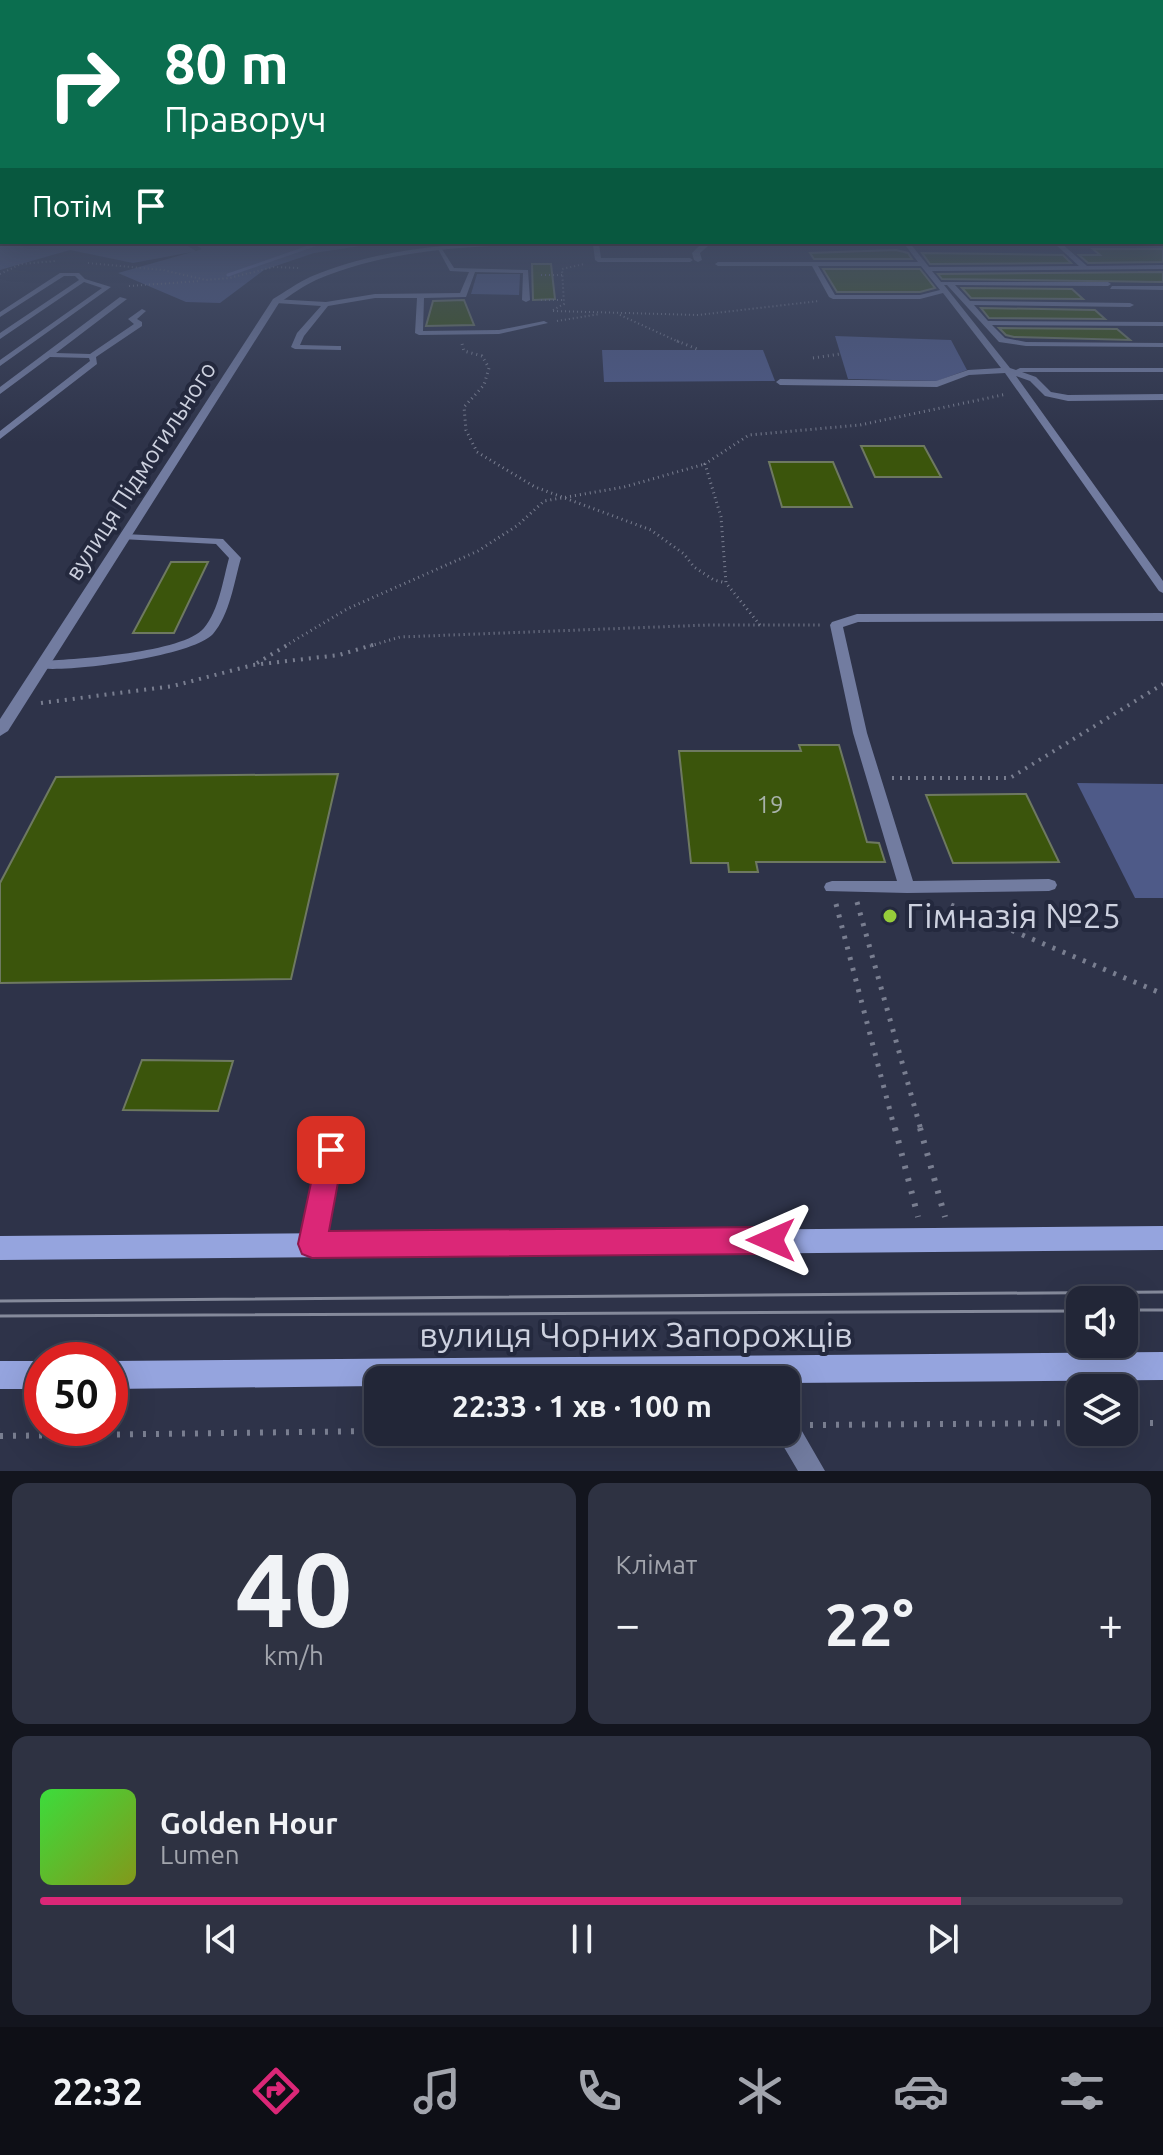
<!DOCTYPE html>
<html lang="uk">
<meta charset="utf-8">
<style>
:root{--surface:#222637;--page:#2e3242;--text:#f1f3f6;--muted:#a2a5ad;--line:#3f4352;--accent:#db2777}
body{margin:0;font-family:Ubuntu,sans-serif;background:var(--page);color:var(--text);height:100vh;display:flex;flex-direction:column;font-size:30px;white-space:nowrap}
*{box-sizing:border-box;margin:0}
p{font-size:26px;color:var(--muted)}
.icon{flex:none;width:44px;height:44px;fill:none;stroke:currentColor;stroke-width:2;stroke-linecap:round;stroke-linejoin:round}
.map{position:relative;height:1471px;overflow:hidden}
.details{display:flex;flex-direction:column;gap:12px;padding:12px;background:#13151e;flex:1}
.details>*{flex:none}
.guide{position:absolute;left:0px;top:0px;width:1164px;height:244px;box-shadow:0 8px 32px #0002,0 0 0 2px var(--line);background:#0b6e4f;color:#fff;overflow:hidden}
.controls{position:absolute;left:1066px;top:1286px;display:grid;gap:16px}
.controls a{display:grid;place-items:center;width:72px;height:72px;border-radius:16px;background:var(--surface);box-shadow:0 8px 32px #0002,0 0 0 2px var(--line);font-size:40px}
.speed{position:absolute;left:24px;top:1342px;display:flex;gap:16px;font-size:40px;font-weight:700;text-align:center}
.speed>*{display:grid;place-content:center;width:104px;height:104px;border-radius:50%;background:var(--surface);box-shadow:0 8px 32px #0002,0 0 0 2px var(--line);line-height:1}
.speed .limit{border:12px solid #d22;background:#fff;color:#111}
.pin{position:absolute;display:grid;place-items:center;width:68px;height:68px;color:#fff;margin:-34px;border-radius:16px;box-shadow:0 4px 12px #0006}
.me{position:absolute;width:88px;margin:-44px;rotate:270deg;stroke-linejoin:round;filter:drop-shadow(0 0 6px #0008)}
.turn{display:flex;align-items:center;gap:28px;height:168px;padding:0 32px;font-size:36px}
.turn .icon{width:104px;height:104px;stroke-width:2.5}
.turn b{display:block;font-size:56px;line-height:68px}
.then{display:flex;align-items:center;height:76px;padding:0 32px;background:#0003;gap:16px;font-size:30px}
.big{font-size:60px;font-weight:700;line-height:1.1}
.details .card{flex:1;display:flex;flex-direction:column;justify-content:center;gap:12px;min-width:0;padding:0 28px;border-radius:16px;background:var(--page)}
.details .dial{align-items:center;gap:0}
.dial b{font-size:104px;line-height:1}
.song{display:flex;align-items:center;gap:24px}
.cover{width:96px;height:96px;border-radius:12px;background:linear-gradient(135deg,hsl(120 70% 55%),hsl(70 70% 35%))}
.played{height:8px;border-radius:4px;background:linear-gradient(90deg,var(--accent) 85%,var(--line) 85%)}
.keys{display:flex;justify-content:space-around;direction:ltr}
.heat{display:flex;justify-content:space-between;align-items:center;font-size:44px;direction:ltr}
.details .tiles{flex:1;display:grid;gap:12px;grid-template-columns:1fr 1fr}
.card:last-child{grid-column:span 2}
.trip{position:absolute;left:364px;top:1366px;width:436px;height:80px;border-radius:16px;background:var(--surface);box-shadow:0 8px 32px #0002,0 0 0 2px var(--line);font-weight:700;line-height:80px;text-align:center}
.dock{display:flex;height:128px;justify-content:space-around;align-items:center;background:#0e0f16;color:var(--muted)}
.dock .icon{width:56px;height:56px}
.dock .current{color:var(--accent)}
.dock b{font-size:36px;color:var(--text)}
.map>svg:first-child{display:block}
</style>
<div class="map">
<svg width="1163" height="1471" viewBox="0 0 1163 1471">
<rect width="100%" height="100%" fill="#2e3349"/>
<g fill="#4e5a88">
<path d="M0 237 2 242H181L196 251 202 249 191 242H386L314 253 264 270 220 303 186 302 118 273 192 252 133 263 70 250 0 270Z"/>
<path d="M477 274H520L519 295 471 294Z"/>
<path d="M835 336 951 340 967 370 937 381 848 379Z"/>
<path d="M602 350H763L775 381 604 382Z"/>
<path d="M1077 783 1163 784V898H1135Z"/>
</g>
<g fill="none" stroke-linecap="round" stroke-linejoin="round">
<path stroke="#6c78b3" stroke-width="3" d="M228 275 323 242"/>
</g>
<g fill="#3b550c" stroke="#6e7961" stroke-width="2">
<path d="M1093 249H1163V262L1088 263 1079 255H1100Z"/>
<path d="M896 250 908 253 912 259H814L810 253Z"/>
<path d="M922 253 1063 255 1071 263 930 264Z"/>
<path d="M532 264H551L555 299 533 300Z"/>
<path d="M823 269H920L935 288 920 292H837Z"/>
<path d="M1163 272V282L942 279 938 274Z"/>
<path d="M962 288 1072 289 1083 299 971 298Z"/>
<path d="M464 300 474 325 426 326 433 301Z"/>
<path d="M981 308 1095 310 1105 319 989 318Z"/>
<path d="M999 328 1117 329 1130 340 1014 337 1006 335Z"/>
<path d="M861 446H924L941 477H875Z"/>
<path d="M769 462H833L852 507H782Z"/>
<path d="M171 562H208L174 633H133Z"/>
<path d="M799 745H839L867 842 879 843 885 862H756L758 872H729L728 863H691L679 751H801Z"/>
<path d="M338 774 291 979 0 983V883L56 777Z"/>
<path d="M1026 794 1059 862 953 863 926 795Z"/>
<path d="M142 1060 233 1061 218 1111 123 1110Z"/>
</g>
<g fill="none" stroke-linecap="round" stroke-linejoin="round">
<g stroke="#797e90" stroke-width="2" stroke-dasharray="1 3" stroke-linecap="butt">
<path d="M88 263 163 270 206 280 229 278 274 267 299 268"/>
<path d="M0 274 21 264 55 261"/>
<path d="M541 275H562"/>
<path d="M129 286 200 281"/>
<path d="M541 300H564"/>
<path d="M553 310 564 304 562 269 584 264"/>
<path d="M553 311 698 315 819 301"/>
<path d="M620 315 681 343"/>
<path d="M557 321 600 314"/>
</g>
<g stroke="#797e90" stroke-width="3" stroke-dasharray="1 4" stroke-linecap="butt">
<path d="M677 341 697 349"/>
<path d="M462 344 464 351 482 356 489 368 484 385 464 407 466 430 477 452 535 487 651 530 684 554 694 567 714 580 726 583"/>
<path d="M813 358 840 354"/>
<path d="M760 625 726 583 721 517 705 464 749 435 860 425 1007 394"/>
<path d="M285 646 347 609 478 551 518 525 544 501 624 487 705 464"/>
<path d="M370 646 400 637 708 625H821"/>
</g>
<g stroke="#797e90" stroke-width="4" stroke-dasharray="2 6" stroke-linecap="butt">
<path d="M257 663 289 644"/>
<path d="M41 703 173 686 253 665 339 655 376 644"/>
<path d="M892 778H1010L1163 684"/>
</g>
<g stroke="#797e90" stroke-width="5" stroke-dasharray="3 8" stroke-linecap="butt">
<path d="M857 902 921 1130"/>
<path d="M836 904 895 1130"/>
<path d="M951 905 1163 994"/>
</g>
<g stroke="#797e90" stroke-width="6" stroke-dasharray="3 10" stroke-linecap="butt">
<path d="M895 1128 918 1217"/>
<path d="M920 1128 945 1217"/>
<path d="M1124 1423H1163"/>
<path d="M810 1425 1080 1423"/>
<path d="M0 1436 378 1431"/>
</g>
<g fill="#727ca0" fill-rule="evenodd">
<path d="M596 242 599 244 601 258H690L693 260 690 262H598L595 260 593 244Z"/>
<path d="M903 242H909L929 267 1079 266 1053 242H1060L1087 266 1163 265V269L932 271 941 282H1108L1111 284 1108 286 955 285 970 301 1130 303 1134 305 1130 307 974 305 988 321 1163 322V326L992 325 1005 338 1026 342 1163 343V347L1026 346 999 342 947 285H944L1010 368 1016 370 1020 368H1163V372H1022L1036 377 1051 392 1068 395 1163 394V400L1068 401 1045 396 1030 381 1016 376 1163 581V593L1159 591 1005 373 969 375 937 387 780 385 776 382 780 379 936 381 968 370 1001 368 943 293 920 299H833L829 297 812 266H718L715 264 718 262H918ZM818 266H921L940 290 920 295H835Z"/>
<path d="M438 249H442L454 268 528 270 530 300 526 302 522 300 523 273 475 272 466 297 424 298 423 331 499 330 544 321 548 323 499 334 419 335 415 333 417 298H375L328 306 304 336 300 345 338 346H341V350L295 349 291 347 297 333 321 306 276 303 273 299 326 302 375 294 460 293 469 272 450 271Z"/>
<path d="M60 273H79L85 279 111 287 0 366V360L102 288 84 282 0 339V333L79 280 75 276H64L0 317V312Z"/>
<path d="M1112 286H1163V290L1110 289Z"/>
<path d="M120 297 127 299 56 353 90 354 134 324 128 319 142 309 146 311 137 319 142 322V326L96 357 97 364 0 439V431L90 361 89 358 50 357 0 394V387Z"/>
<path d="M125 534 223 539 241 558C234 582 230 614 213 634 193 656 69 673 38 668L37 665 38 662 43 661C77 659 183 653 204 628 219 610 223 580 229 558L216 544 121 539 120 537Z"/>
<path d="M1163 613V621L858 622 843 627 867 733 913 881 1049 879 1055 881 1057 885 1055 889 1049 891 907 893 826 891 824 887 826 883 832 881H897L853 733 830 625 832 622 857 614Z"/>
<path d="M331 1141 338 1144 341 1150 323 1244 320 1251 312 1254 304 1251 301 1244 321 1150 324 1144Z"/>
<path d="M786 1416 795 1419 825 1471H798L775 1432H786Z"/>
</g>
<g fill="#727ca0" fill-rule="evenodd">
<rect x="1162" y="237" width="1" height="4"/>
<path d="M528 242H881L877 244 708 246 700 253 702 260 698 262 694 260 692 253 699 246C580 247 427 232 316 280 303 286 291 295 279 303L8 731 0 736V719L273 299C285 292 297 283 310 277 378 248 455 243 528 242Z"/>
</g>
<g fill="#95a4de" fill-rule="evenodd">
<path d="M1163 1226V1250L0 1260V1236Z"/>
<path d="M1163 1352V1380L786 1383V1380H378V1386L110 1389V1361Z"/>
<rect x="0" y="1361" width="42" height="28"/>
</g>
<g stroke="#858a9b" stroke-width="3">
<path d="M0 1301 1163 1292"/>
<path d="M1124 1310H1163"/>
<path d="M0 1316 1080 1311"/>
</g>
</g>
<linearGradient id="sky" x2="0" y2="1"><stop stop-color="#191c28"/><stop offset="0.53" stop-color="#46506a"/><stop offset="1" stop-color="#46506a" stop-opacity="0"/></linearGradient>
<rect width="1163" height="443" fill="url(#sky)"/>
<path fill="#db2777" stroke="#8e194d" stroke-width="2" d="M331 1138 340 1141 344 1150 329 1231 771 1227 781 1231 785 1240 781 1250 771 1254 312 1258 302 1254 298 1244 318 1150 321 1141Z"/>
<circle fill="#96cc3a" stroke="#24293e" stroke-width="3" cx="890" cy="916" r="8"/>
<g text-anchor="middle" stroke-width="8" stroke-linejoin="round" paint-order="stroke">
<g font-size="24" fill="#cdd1df" stroke="#24293e">
<text transform="translate(141 471) rotate(-57)" y="8">вулиця Підмогильного</text>
</g>
<g font-size="24" fill="#a8b2aa">
<text x="770" y="813">19</text>
</g>
<g font-size="34" fill="#cdd1df" stroke="#24293e" text-anchor="start">
<text x="906" y="928">Гімназія №25</text>
</g>
<g font-size="34" fill="#cdd1df" stroke="#24293e">
<text x="636" y="1347">вулиця Чорних Запорожців</text>
</g>
</g>
</svg>
<div class="controls">
<a><svg class="icon" aria-label="sound" viewBox="0 0 24 24"><path d="M4 9h4l5-4v14l-5-4H4zM17 9q2 3 0 6"/></svg></a>
<a><svg class="icon" aria-label="layers" viewBox="0 0 24 24"><path d="M12 4l9 5-9 5-9-5zM3 14l9 5 9-5"/></svg></a>
</div>
<div class="speed"><div class="limit">50</div></div>
<div class="pin" style="left:331px;top:1150px;background:#d93025"><svg class="icon" aria-label="arrive" viewBox="0 0 24 24"><path d="M6 21V4h12l-3 4 3 4H6"/></svg></div>
<svg class="me" style="left:771px;top:1240px" viewBox="-20 -20 40 40"><path d="M0-17L14 15 0 8-14 15z" fill="#db2777" stroke="#fff" stroke-width="4"/></svg>
<div class="trip">22:33 · 1 хв · 100 m</div>
<div class="guide">
<div class="turn"><svg class="icon" aria-label="right" viewBox="0 0 24 24"><path d="M7 20v-9h11M14 6l5 5-5 5"/></svg><div><b>80 m</b>Праворуч</div></div>
<div class="then">Потім<svg class="icon" aria-label="arrive" viewBox="0 0 24 24"><path d="M6 21V4h12l-3 4 3 4H6"/></svg></div>
</div>
</div>
<section class="details">
<div class="tiles">
<div class="card dial"><b>40</b><p>km/h</p></div>
<div class="card"><p>Клімат</p>
<div class="heat"><a>−</a><b class="big">22°</b><a>+</a></div>
</div>
<div class="card">
<div class="song"><i class="cover"></i><div><b>Golden Hour</b><p>Lumen</p></div></div>
<div class="played"></div>
<div class="keys"><svg class="icon" aria-label="previous" viewBox="0 0 24 24"><path d="M18 5L8 12l10 7zM5 5v14"/></svg><svg class="icon" aria-label="pause" viewBox="0 0 24 24"><path d="M8 5v14M16 5v14"/></svg><svg class="icon" aria-label="next" viewBox="0 0 24 24"><path d="M6 5l10 7-10 7zM19 5v14"/></svg></div>
</div>
</div>
</section>
<nav class="dock">
<b>22:32</b>
<svg class="icon current" aria-label="directions" viewBox="0 0 24 24"><path d="M12 3l9 9-9 9-9-9zM9 14v-3h6M13 9l2 2-2 2"/></svg>
<svg class="icon" aria-label="music" viewBox="0 0 24 24"><path d="M9 18V5l10-2v13"/><circle cx="6" cy="18" r="3"/><circle cx="16" cy="16" r="3"/></svg>
<svg class="icon" aria-label="phone" viewBox="0 0 24 24"><path d="M5 4h4l2 5-3 2q2 4 5 5l2-3 5 2v4C11 20 4 13 5 4z"/></svg>
<svg class="icon" aria-label="climate" viewBox="0 0 24 24"><path d="M12 3v18M4 7l16 10M4 17L20 7"/></svg>
<svg class="icon" aria-label="car" viewBox="0 0 24 24"><path d="M5 17H2v-5l4-1 3-4h7l3 4 3 1v5h-3M9 17h6M6 11h13"/><circle cx="7" cy="17" r="2"/><circle cx="17" cy="17" r="2"/></svg>
<svg class="icon" aria-label="filters" viewBox="0 0 24 24"><path d="M4 7h16M4 17h16"/><circle cx="9" cy="7" r="2"/><circle cx="15" cy="17" r="2"/></svg>
</nav>
